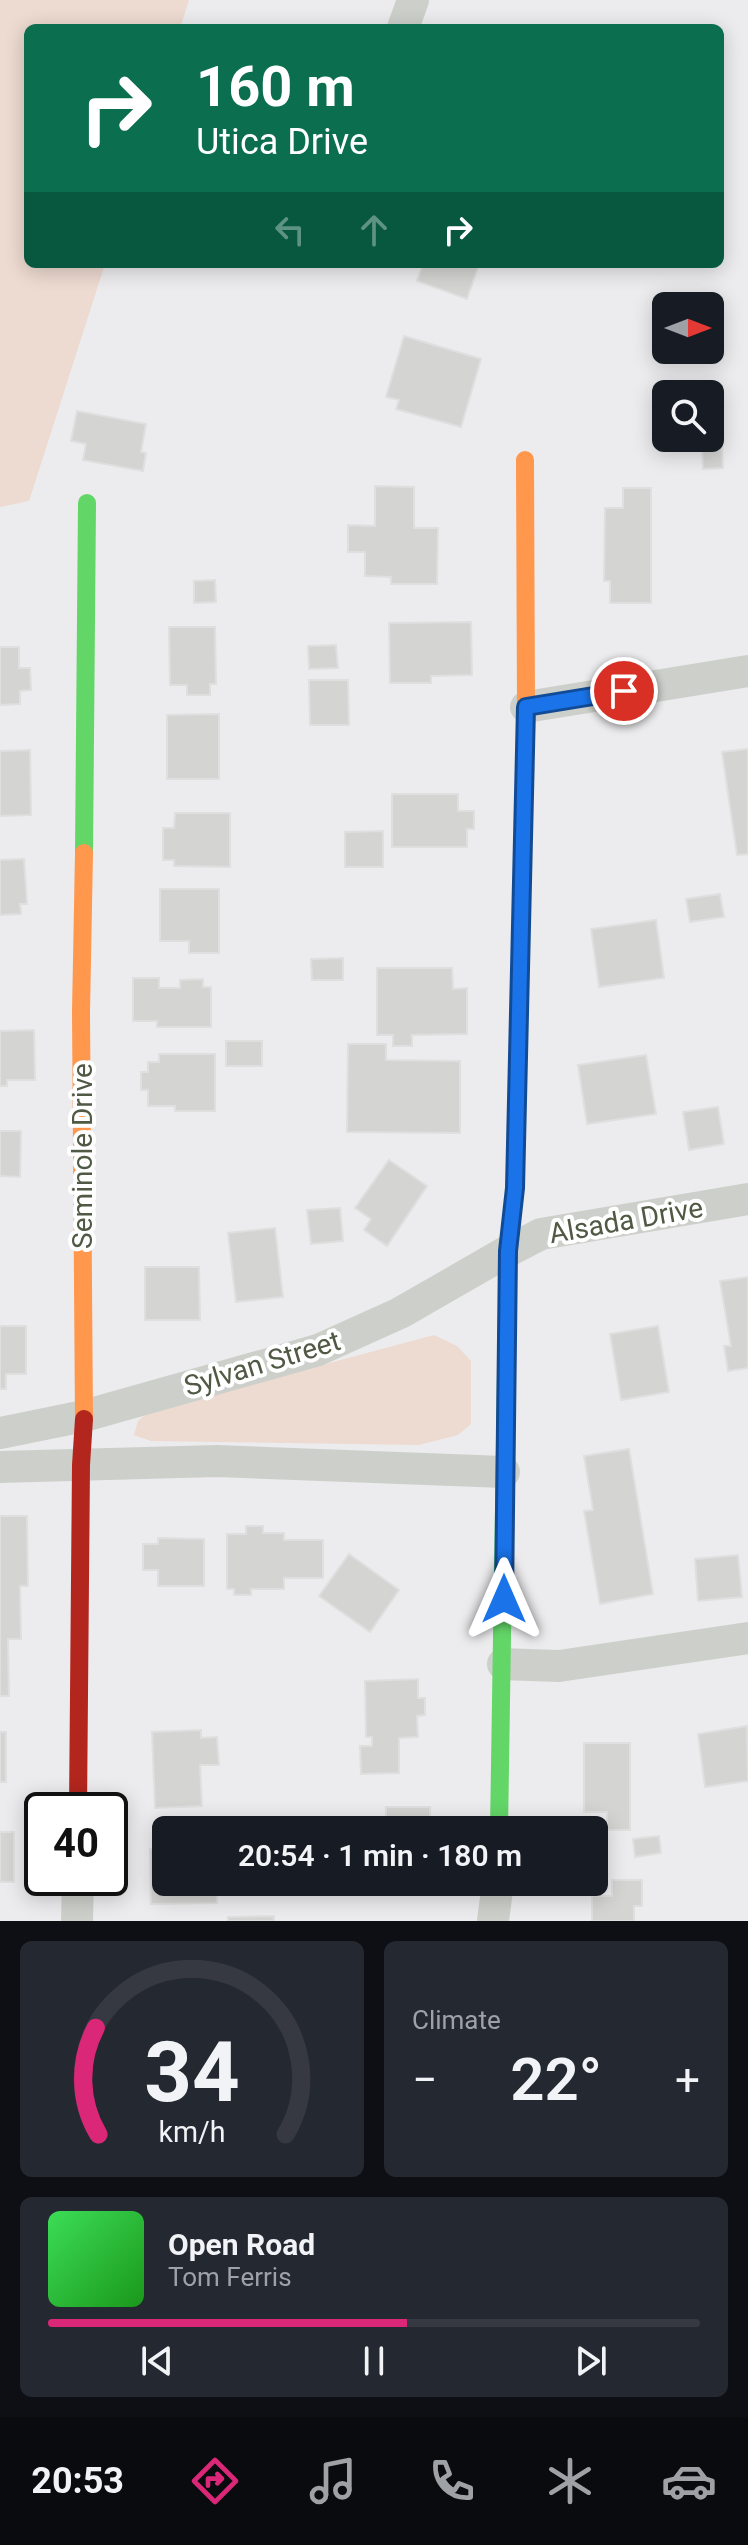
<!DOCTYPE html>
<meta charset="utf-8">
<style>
:root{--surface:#171b24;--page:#242831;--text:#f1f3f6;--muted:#9ea1a6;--line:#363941;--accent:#db2777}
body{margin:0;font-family:Roboto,sans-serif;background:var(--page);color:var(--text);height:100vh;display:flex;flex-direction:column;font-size:30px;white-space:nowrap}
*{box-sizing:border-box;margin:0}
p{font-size:26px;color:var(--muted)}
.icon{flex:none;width:44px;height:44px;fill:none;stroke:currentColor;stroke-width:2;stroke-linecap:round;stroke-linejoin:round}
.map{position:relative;height:1921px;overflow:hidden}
.sheet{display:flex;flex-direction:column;gap:20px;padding:20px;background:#0d0f14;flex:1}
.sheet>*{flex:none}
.hud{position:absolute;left:24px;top:24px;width:700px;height:244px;border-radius:12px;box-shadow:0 4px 20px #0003;background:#0b6e4f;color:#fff;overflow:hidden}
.needle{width:52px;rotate:90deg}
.buttons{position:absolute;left:652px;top:292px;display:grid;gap:16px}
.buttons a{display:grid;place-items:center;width:72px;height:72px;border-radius:12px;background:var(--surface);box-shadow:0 4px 20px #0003;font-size:40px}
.speed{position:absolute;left:24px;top:1792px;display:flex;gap:16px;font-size:40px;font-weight:700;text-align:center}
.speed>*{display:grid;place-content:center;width:104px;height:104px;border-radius:50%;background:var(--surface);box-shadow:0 4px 20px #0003;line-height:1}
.speed .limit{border:4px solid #111;border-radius:12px;background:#fff;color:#111}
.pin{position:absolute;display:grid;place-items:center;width:68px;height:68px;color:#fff;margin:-34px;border:4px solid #fff;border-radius:50%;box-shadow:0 2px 8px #0007}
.me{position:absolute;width:88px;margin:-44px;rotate:0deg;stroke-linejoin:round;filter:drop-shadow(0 0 6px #0008)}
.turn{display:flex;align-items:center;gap:28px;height:168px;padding:0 40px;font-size:36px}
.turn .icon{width:104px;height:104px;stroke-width:2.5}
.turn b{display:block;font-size:56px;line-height:68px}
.lanes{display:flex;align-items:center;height:76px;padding:0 40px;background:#0003;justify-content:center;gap:40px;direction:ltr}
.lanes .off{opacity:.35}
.big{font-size:60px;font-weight:600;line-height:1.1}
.sheet .widget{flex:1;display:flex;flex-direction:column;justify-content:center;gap:12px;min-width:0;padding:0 28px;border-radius:12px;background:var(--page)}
.sheet .dial{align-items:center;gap:0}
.dial svg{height:208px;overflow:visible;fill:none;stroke:var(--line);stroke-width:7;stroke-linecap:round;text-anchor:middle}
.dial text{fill:var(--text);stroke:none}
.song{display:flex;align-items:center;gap:24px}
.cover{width:96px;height:96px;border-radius:12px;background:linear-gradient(135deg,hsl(130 70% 55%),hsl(120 70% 35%))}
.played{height:8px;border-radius:4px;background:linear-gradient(90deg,var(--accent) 55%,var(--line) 55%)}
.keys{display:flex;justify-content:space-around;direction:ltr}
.heat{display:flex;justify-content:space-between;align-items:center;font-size:44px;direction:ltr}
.sheet .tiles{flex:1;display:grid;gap:20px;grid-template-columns:1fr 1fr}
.widget:last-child{grid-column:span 2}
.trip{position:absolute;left:152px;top:1816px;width:456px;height:80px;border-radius:12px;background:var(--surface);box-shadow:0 4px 20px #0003;font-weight:600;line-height:80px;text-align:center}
.menu{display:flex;height:128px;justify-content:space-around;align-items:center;background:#090b0e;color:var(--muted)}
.menu .icon{width:56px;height:56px}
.menu .selected{color:var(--accent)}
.menu b{font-size:36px;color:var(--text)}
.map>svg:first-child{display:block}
</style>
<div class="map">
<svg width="748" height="1921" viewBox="0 0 748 1921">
<rect width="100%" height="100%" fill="#ececee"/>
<g fill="#eddad0">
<path d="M0 0H189L180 28H28V264H105L29 501 0 507Z"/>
<path d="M434 1335 457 1346 471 1361V1424L458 1435 419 1445 151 1441 134 1435 138 1421 150 1411Z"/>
</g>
<g fill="#d4d5d3" stroke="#dedfdf" stroke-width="2">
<path d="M423 264H479L467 299 417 281Z"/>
<path d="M404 336 481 359 461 427 396 409 399 400 386 397Z"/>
<path d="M77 411 146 424 141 452 146 453 143 471 83 460 86 444 71 441Z"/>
<path d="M722 445 723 468 703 469 702 446Z"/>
<path d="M375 486 414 487V528H438L437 584H391V577L365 576V552H348V525L375 526Z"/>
<path d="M623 488H651V603H610V581H604L605 508H623Z"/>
<path d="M215 580 216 602 194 603V581Z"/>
<path d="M471 622 472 675 431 676V683H390L389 623Z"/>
<path d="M169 627H215L216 684H210V695H187V685H170Z"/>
<path d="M336 645 338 668 309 669 308 646Z"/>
<path d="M0 647H19V668H30L31 690 20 691V704L0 705Z"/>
<path d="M309 680H348L349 725H310Z"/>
<path d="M219 714V779H167V715Z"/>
<path d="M748 749V854L737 855 722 752Z"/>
<path d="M30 750 31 815 0 816V751Z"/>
<path d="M392 794H458V811H474V829H467V847H392Z"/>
<path d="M175 813H230V867L174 866V860H163V828H174Z"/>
<path d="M383 831V867H345V832Z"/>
<path d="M24 859 27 904H20L21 914 0 915V860Z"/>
<path d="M160 889H219V953H189V941H160Z"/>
<path d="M720 894 724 917 690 922 686 899Z"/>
<path d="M656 920 664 978 599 987 591 929Z"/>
<path d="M343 958V980H312L311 959Z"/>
<path d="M377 968H452L453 989 467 988V1034L412 1035V1046H393V1035H377Z"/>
<path d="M133 978H159V988H180V980L203 979V987H211V1027H157V1021H133Z"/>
<path d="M34 1030 35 1080H7V1086H0V1031Z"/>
<rect x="226" y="1041" width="36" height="25"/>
<path d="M348 1044H386V1060L460 1061V1133L347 1132Z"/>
<path d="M159 1054H215V1111H175V1106H148V1090H141V1072H148V1062H159Z"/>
<path d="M646 1055 656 1114 587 1124 578 1065Z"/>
<path d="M718 1107 724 1144 689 1150 683 1112Z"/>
<path d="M0 1131H21L20 1177 0 1176Z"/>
<path d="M389 1160 427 1186 387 1246 364 1230 371 1219 355 1208Z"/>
<path d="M340 1208 343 1241 311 1244 307 1210Z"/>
<path d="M275 1228 283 1297 236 1302 228 1233Z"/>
<path d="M145 1267H199L200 1320H145Z"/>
<path d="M748 1277V1368L728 1371 724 1346H731L720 1281Z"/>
<path d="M0 1326H26V1374H6V1389H0Z"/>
<path d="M658 1326 669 1392 621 1400 610 1334Z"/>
<path d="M629 1449 653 1594 600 1604 584 1511 593 1510 584 1456Z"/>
<path d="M0 1516H27L28 1586H20L21 1639H8L9 1696H0Z"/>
<path d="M246 1526H263V1533H284V1540H323V1578H284V1589H251V1595H234V1589H227V1534H246Z"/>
<path d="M158 1538 204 1539V1586H158V1570H143V1544H158Z"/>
<path d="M349 1554 399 1590 370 1632 319 1596Z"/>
<path d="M738 1555 742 1597 698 1601 695 1559Z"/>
<path d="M418 1679V1698H425V1715L417 1716 418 1737 399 1738V1773L361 1774 360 1746H372V1737H366L365 1681Z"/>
<path d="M747 1726 748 1781 705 1787 698 1734Z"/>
<path d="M201 1730V1738L217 1737 219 1765H200L202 1806 155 1808 152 1732Z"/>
<rect x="0" y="1732" width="6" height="50"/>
<path d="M584 1743H630V1830H607V1812H584Z"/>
<rect x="386" y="1807" width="44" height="23"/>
<rect x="0" y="1832" width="14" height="50"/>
<path d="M659 1836 661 1853 635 1857 633 1839Z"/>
<path d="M150 1849H166V1882H216L217 1903 151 1904Z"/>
<path d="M612 1880H642V1906H634V1921H592V1896H612Z"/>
<rect x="386" y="1882" width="42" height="9"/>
<path d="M274 1916V1921H228V1917Z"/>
</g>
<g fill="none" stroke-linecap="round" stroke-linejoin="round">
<g stroke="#cdd0ca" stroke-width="32">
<path d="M403 28 413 0"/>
<path d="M526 707 748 671"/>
<path d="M0 1433 84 1416 318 1350 400 1313 508 1251 541 1234 748 1199"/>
<path d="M0 1467 217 1461 504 1472"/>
<path d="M503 1664 559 1666 748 1638"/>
<path d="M77 1921 78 1878"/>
<path d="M493 1921 498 1882"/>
</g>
<g stroke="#63d668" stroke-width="18">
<path d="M84 853 87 503"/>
<path d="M499 1830 508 1251 515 1188 517 1098"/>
</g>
<g stroke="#ff974d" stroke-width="18">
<path d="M84 853 81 1012 84 1419"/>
<path d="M517 1098 526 707 525 460"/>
</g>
<path stroke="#b3261e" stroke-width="18" d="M78 1810 81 1465 84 1419"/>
</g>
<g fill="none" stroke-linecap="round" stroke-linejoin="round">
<g stroke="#114b97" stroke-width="20">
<path id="route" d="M504 1599 508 1251 515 1188 526 707 624 691"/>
</g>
<use href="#route" stroke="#1a73e8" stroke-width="14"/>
</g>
<g text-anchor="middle" stroke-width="8" stroke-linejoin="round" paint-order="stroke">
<g font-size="28" fill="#4f5944" stroke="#fff">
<text transform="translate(82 1156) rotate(-90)" y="10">Seminole Drive</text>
<text transform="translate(626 1220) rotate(-10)" y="10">Alsada Drive</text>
<text transform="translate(262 1363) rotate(-17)" y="10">Sylvan Street</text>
</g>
</g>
</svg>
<div class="buttons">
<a><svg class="needle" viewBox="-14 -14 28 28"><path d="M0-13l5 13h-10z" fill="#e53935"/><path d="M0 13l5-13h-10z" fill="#9ea1a6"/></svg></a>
<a><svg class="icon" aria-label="search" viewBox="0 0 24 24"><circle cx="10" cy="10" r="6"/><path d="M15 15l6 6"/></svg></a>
</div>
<div class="speed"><div class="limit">40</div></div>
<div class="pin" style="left:624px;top:691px;background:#d93025"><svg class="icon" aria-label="arrive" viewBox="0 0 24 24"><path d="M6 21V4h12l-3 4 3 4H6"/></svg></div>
<svg class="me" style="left:504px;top:1599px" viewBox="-20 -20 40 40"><path d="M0-17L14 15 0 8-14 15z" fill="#1a73e8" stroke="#fff" stroke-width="4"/></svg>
<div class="trip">20:54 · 1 min · 180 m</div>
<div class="hud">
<div class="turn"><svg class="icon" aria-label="right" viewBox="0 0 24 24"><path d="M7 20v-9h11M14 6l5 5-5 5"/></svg><div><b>160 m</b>Utica Drive</div></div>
<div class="lanes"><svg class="icon off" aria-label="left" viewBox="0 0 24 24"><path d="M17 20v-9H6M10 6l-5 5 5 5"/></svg><svg class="icon off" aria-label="ahead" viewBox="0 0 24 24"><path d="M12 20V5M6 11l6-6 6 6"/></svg><svg class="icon" aria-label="right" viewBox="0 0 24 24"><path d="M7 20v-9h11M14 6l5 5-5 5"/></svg></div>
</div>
</div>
<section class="sheet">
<div class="tiles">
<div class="widget dial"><svg viewBox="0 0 100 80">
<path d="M14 69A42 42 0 1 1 86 69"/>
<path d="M14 69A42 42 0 0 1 13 28" stroke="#db2777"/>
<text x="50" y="56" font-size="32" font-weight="700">34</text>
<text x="50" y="72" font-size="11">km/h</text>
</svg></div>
<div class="widget"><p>Climate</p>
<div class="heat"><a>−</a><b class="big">22°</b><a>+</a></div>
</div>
<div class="widget">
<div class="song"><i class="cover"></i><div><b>Open Road</b><p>Tom Ferris</p></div></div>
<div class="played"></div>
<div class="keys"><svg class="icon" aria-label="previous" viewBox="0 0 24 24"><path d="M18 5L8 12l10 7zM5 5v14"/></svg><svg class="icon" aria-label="pause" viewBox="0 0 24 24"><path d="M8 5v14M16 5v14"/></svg><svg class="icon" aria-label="next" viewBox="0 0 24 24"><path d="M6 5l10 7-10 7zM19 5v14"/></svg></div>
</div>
</div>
</section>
<nav class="menu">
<b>20:53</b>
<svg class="icon selected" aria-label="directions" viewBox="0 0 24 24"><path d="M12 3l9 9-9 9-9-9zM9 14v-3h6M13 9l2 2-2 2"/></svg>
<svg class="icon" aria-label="music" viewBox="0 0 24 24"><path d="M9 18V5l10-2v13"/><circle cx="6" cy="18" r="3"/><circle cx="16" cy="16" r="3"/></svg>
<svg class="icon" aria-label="phone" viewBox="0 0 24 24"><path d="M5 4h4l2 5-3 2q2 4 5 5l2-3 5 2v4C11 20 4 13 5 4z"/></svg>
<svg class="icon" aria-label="climate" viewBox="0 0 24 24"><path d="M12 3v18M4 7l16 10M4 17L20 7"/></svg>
<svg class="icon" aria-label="car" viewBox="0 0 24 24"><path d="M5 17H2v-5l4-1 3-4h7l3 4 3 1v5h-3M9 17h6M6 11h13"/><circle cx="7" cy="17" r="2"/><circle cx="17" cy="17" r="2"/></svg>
</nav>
